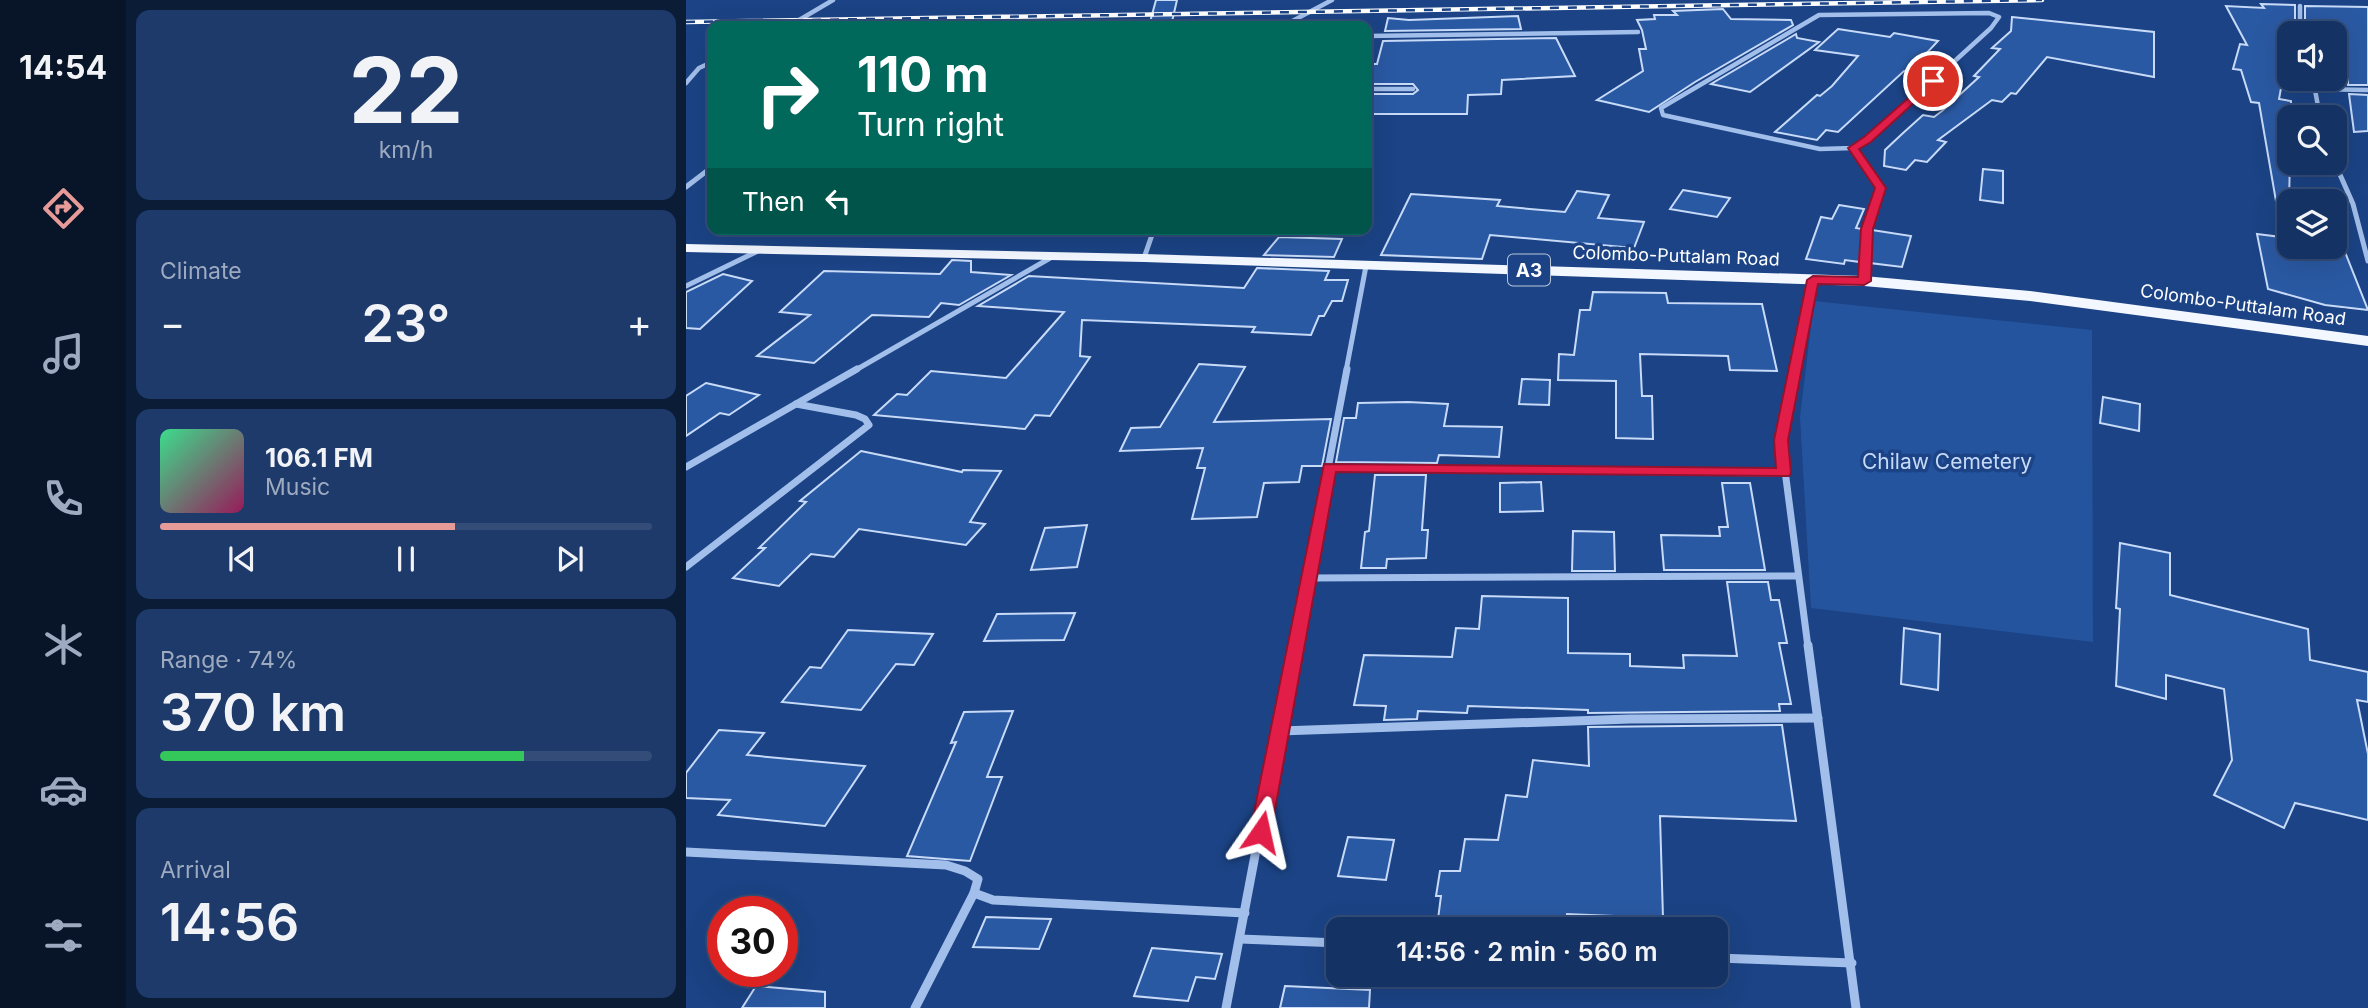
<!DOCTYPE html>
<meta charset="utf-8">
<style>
:root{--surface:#143264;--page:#1d3a6a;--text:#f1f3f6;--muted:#9daabf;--line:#334d78;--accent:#e69b98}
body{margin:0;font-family:Inter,sans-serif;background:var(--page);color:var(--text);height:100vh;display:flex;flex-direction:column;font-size:26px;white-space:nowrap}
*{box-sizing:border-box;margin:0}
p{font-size:23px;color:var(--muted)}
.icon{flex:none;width:38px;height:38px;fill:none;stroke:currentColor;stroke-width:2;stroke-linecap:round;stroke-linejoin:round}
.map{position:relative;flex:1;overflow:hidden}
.sheet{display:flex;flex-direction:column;gap:10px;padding:10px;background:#0b1c37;width:560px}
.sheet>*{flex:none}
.guide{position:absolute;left:21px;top:21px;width:665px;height:214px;border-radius:14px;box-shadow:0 7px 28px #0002,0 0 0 2px var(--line);background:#00695c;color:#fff;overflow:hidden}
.buttons{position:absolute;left:1591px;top:21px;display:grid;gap:14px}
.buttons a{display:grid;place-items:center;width:70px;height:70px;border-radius:14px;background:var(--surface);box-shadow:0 7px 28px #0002,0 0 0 2px var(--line);font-size:35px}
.speed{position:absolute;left:21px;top:896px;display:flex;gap:14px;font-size:35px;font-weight:700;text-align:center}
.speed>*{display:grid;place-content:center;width:91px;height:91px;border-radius:50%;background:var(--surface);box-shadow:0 7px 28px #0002,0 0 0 2px var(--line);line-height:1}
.speed .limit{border:10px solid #d22;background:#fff;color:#111}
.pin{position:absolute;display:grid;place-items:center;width:60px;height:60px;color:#fff;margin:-30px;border:4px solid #fff;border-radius:50%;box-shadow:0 2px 7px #0007}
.me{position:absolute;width:77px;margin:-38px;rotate:11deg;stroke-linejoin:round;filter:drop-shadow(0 0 5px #0008)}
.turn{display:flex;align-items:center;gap:24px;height:147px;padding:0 35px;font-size:32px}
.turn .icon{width:91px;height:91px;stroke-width:2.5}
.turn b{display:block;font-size:49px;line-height:60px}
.then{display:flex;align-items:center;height:66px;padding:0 35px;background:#0003;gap:14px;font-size:26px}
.big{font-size:52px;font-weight:600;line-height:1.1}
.sheet .card{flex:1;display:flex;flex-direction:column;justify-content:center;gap:10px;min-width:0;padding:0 24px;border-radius:14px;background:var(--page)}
.sheet .dial{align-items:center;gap:0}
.dial b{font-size:91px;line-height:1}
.song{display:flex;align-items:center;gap:21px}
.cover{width:84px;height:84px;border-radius:10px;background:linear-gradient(135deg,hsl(150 70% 55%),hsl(330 70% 35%))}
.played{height:7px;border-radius:4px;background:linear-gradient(90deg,var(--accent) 60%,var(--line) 60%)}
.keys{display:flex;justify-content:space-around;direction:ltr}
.heat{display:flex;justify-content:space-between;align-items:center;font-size:38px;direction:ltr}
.charge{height:10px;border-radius:5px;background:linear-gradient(90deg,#34c759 74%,var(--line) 0)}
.trip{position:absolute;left:640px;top:917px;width:402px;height:70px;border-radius:14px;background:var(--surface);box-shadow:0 7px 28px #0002,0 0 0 2px var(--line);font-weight:600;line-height:70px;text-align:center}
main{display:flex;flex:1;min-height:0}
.tabs{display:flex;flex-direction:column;width:126px;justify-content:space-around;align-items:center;background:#081428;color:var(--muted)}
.tabs .icon{width:49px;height:49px}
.tabs .active{color:var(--accent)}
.tabs b{font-size:32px;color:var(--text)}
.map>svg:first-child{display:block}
</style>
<main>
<nav class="tabs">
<b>14:54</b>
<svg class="icon active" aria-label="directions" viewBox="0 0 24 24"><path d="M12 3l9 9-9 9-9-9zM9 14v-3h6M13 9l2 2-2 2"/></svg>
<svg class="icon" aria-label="music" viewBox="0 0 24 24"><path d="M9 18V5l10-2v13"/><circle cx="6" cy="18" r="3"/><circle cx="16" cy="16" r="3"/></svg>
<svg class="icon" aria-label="phone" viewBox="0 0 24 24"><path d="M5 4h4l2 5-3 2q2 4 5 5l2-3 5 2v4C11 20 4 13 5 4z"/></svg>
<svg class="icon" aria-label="climate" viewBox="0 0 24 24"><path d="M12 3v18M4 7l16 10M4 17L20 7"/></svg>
<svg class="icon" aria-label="car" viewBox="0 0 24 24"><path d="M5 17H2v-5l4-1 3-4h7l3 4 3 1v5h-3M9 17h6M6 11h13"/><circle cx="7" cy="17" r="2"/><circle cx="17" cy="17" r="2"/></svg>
<svg class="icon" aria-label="filters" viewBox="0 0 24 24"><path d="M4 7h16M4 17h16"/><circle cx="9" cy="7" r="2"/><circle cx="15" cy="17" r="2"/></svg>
</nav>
<section class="sheet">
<div class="card dial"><b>22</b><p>km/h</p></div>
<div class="card"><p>Climate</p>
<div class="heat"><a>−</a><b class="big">23°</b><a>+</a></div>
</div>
<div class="card">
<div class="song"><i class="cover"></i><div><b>106.1 FM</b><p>Music</p></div></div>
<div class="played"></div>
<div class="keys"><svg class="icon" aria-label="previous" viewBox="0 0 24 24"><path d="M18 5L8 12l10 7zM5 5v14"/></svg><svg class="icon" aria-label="pause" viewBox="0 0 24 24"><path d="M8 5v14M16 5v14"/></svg><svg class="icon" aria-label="next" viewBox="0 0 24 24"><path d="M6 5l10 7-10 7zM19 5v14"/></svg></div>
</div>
<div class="card"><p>Range · 74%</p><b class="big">370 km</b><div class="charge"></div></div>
<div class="card"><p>Arrival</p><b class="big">14:56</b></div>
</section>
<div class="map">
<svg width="1682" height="1008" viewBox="0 0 1682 1008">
<rect width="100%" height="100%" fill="#1b4385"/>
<path fill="#24549e" d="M1128 301 1406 330 1407 642 1125 608 1114 417Z"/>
<g fill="#2a59a3" stroke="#c7daf8" stroke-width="2">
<path d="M470 0H491L485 26H463Z"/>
<path d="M1575 4 1609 5V33H1603V38L1592 37 1601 56 1593 99 1605 101 1603 206 1591 207 1573 103 1565 102 1555 70 1547 69 1554 44 1561 45 1540 6 1578 8Z"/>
<path d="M1619 6 1682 7V85H1662V79L1648 78V33H1619Z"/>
<path d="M1037 9 1045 19 1105 20 1107 25 1009 82 963 112 911 100 957 71 953 49H960L956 30 951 20 969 19 968 15H991L987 11Z"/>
<path d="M832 16 835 29 699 31 702 18 723 20Z"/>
<path d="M1326 17 1468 32V77L1361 57 1330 94 1325 93 1316 102 1306 100 1252 140 1260 142 1241 162 1229 160 1220 170 1198 166 1199 150 1216 134 1237 115 1248 117 1256 111 1293 77 1288 76 1314 49 1306 48 1325 31Z"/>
<path d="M1152 29 1204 37 1208 33 1252 41 1223 72 1218 71 1152 132 1140 130 1131 140 1089 132 1131 95 1134 96 1146 86 1172 56 1129 50Z"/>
<path d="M1110 34 1111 38 1133 42 1064 92 1025 84Z"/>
<path d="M870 38 889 76 816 80 815 94 782 95 781 114H681V94H727L732 90 727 84H681V64H691L697 41Z"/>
<path d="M1663 94 1682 95V131L1668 132Z"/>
<path d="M1297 169 1317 171V203L1294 200Z"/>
<path d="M997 190 1044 198 1031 217 984 209Z"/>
<path d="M891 191 923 195 912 218 958 222 948 248 804 235 796 259 695 255 725 194 814 200 811 206 879 212Z"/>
<path d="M1153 205 1178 209 1170 228 1176 229 1174 262 1159 260 1158 264 1120 259 1135 217 1146 219Z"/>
<path d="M1186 230 1225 236 1216 267 1184 263Z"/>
<path d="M1571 234 1603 238V247H1657L1682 310 1639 305 1582 289Z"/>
<path d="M593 237 656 239 648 257 578 255Z"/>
<path d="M266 260 285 261V272L325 275 273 305 255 303 243 317 186 315 128 363 71 356 124 315 94 312 138 271 254 274Z"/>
<path d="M571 268 643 271 639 280H662L656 301H646L638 316H633L625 335 566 332 569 327 396 320 394 356 404 357 364 416 349 415 339 429 188 415 211 394 221 395 245 371 320 378 378 312 292 306 343 276 558 288Z"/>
<path d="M37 274 66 281 14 329 0 328V292Z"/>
<path d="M907 292 980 293 982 303 1076 304 1091 371 1044 370 1042 356 954 354 956 396H966L967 439 930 438V381L872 380 873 354 888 355 894 310H904Z"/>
<path d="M513 364 559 367 528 422 645 419 636 466H616L613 482 578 483 571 517 506 519 519 468H511L517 448 434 451 445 428 474 427Z"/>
<path d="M836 379 864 380 863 405 833 404Z"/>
<path d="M20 383 73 395 43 415 34 413 0 436V396Z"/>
<path d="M1417 397 1454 404 1453 431 1414 423Z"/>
<path d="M722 402 762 404 758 426 816 427 813 457 753 455 751 463 650 462 658 418H670L672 403Z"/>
<path d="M175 451 276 472 277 470 315 471 284 522 299 524 280 545 173 529 148 557 125 554 93 586 47 578 79 548H73L120 502 114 501Z"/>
<path d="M689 475H740L736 530H742L740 558 701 559 700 568H675L679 532 683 531Z"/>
<path d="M855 482 857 511 814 512V483Z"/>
<path d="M1036 483H1064L1079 570H978L975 535 1034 536 1033 527H1042Z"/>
<path d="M401 525 391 567 345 570 359 528Z"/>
<path d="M887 531 928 532 929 571H886Z"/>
<path d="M1434 543 1484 553V595L1622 629 1624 660 1682 672V702L1671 700 1682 754V820L1609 803 1598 828 1528 795 1546 760 1538 689 1480 675V699L1430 686 1434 609 1430 608Z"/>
<path d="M1041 582H1082L1085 600H1093L1101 643H1093L1105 704H1093L1094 711 902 713V710L782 706 781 713 732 711 731 719 698 720 700 706 668 705 678 655 766 657 770 628 793 629 796 596 882 598V653L944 654V666L998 668 997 655 1051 656Z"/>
<path d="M389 613 378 640 298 641 311 614Z"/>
<path d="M1218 628 1254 634 1252 690 1215 684Z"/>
<path d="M162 630 247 634 228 665 210 664 175 710 96 702 124 667 135 668Z"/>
<path d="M327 711 301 777H316L284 861 221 856 270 742 265 743 278 712Z"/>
<path d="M1096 725 1110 821 974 816 977 918 881 914 880 929H830L831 924 752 919 755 896H750L754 871H774L779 839 812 840 820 795 841 797 847 760 903 766 902 727Z"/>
<path d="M33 730 78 733 61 755 179 766 139 826 32 815 44 800 0 798V773Z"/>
<path d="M662 837 708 840 700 880 652 876Z"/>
<path d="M300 917 365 919 353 949 287 947Z"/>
<path d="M466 948 536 954 529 979 510 977 502 1001 448 996Z"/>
<path d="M70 986 139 992V1008H56Z"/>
<path d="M599 986 684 990 683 1008H594Z"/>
</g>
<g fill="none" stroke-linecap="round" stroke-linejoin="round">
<g stroke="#a2bfeb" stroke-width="4.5">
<path d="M1614 6V33"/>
<path d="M1303 13 1313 17 1305 28 1182 140 1167 148 1134 149 977 115 975 108 1133 15Z"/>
<path d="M103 26 147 0"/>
<path d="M597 26 646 0"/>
<path d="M681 36 952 32"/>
<path d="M1627 79 1634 117"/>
<path d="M0 83 13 68 26 62"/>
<path d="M681 89H727"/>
<path d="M1629 89 1682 90"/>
<path d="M1167 148 1176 161"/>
</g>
<g stroke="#a2bfeb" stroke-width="5">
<path d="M1174 159 1194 188 1181 229 1178 281"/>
<path d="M1648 161 1667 204 1682 261"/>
<path d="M0 187 26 167"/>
<path d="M458 258 468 229"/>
<path d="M0 286 74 250"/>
<path d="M168 371 366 257"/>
<path d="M660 371 680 266"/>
<path d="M1109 371 1127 280"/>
</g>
<g stroke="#a2bfeb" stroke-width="7">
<path d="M1109 369 1095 440 1122 647"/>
<path d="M0 467 171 369"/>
<path d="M643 468 1098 473"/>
<path d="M0 567 183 425 179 419 170 415 110 404"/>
<path d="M623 578 1112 576"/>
<path d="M608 647 661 369"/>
</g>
<g stroke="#a2bfeb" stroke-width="9">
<path d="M1122 645 1170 1008"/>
<path d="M594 731 944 719 1132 718"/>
<path d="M0 852 260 865 279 871 292 879 288 893 307 900 559 913"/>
<path d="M554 939 653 943"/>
<path d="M1031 958 1166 963"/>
<path d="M229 1008 288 893"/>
<path d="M540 1008 609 645"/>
</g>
<path fill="#f3f7ff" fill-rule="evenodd" d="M0 244 458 254 1178 276 1344 291 1682 336V346L1344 301 1178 286 458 262 0 252Z"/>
<g stroke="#fff" stroke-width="4.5">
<path id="rail" d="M0 22 1356 0"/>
</g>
<use href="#rail" stroke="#1b4385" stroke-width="2.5" stroke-dasharray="9" stroke-linecap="butt"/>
</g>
<path fill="#e11d48" stroke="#92132f" stroke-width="2" d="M1244 79 1252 81 1185 142 1173 149 1200 188 1187 229 1185 281 1178 285 1132 284 1102 440 1105 473 1103 476 650 472 585 832 582 838 575 841 567 838 564 832 638 464 1090 468 1088 440 1121 280 1127 276 1172 277 1175 229 1189 188 1162 148 1178 137Z"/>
<g text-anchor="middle" stroke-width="7" stroke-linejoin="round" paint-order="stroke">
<g font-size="18" fill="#fff" stroke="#1b4385">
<text transform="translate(990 256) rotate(2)" y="6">Colombo-Puttalam Road</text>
<text transform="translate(1557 305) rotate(8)" y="6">Colombo-Puttalam Road</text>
</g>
<rect fill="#1b4385" stroke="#bbc7da" stroke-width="2" x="822" y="254.5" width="42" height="31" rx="5"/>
<g font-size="19" font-weight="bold" fill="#fff">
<text x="843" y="277">A3</text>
</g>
<g font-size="21" fill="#c7daf8" stroke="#1b4385">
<text x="1261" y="469">Chilaw Cemetery</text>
</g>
</g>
</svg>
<div class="buttons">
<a><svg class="icon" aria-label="sound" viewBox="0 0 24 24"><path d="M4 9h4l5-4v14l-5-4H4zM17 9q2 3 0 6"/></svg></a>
<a><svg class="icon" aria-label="search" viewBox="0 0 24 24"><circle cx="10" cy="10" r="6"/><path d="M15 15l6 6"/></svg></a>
<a><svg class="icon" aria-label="layers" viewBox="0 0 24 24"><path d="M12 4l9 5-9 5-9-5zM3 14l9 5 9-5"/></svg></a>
</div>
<div class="speed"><div class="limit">30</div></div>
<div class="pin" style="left:1247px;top:81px;background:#d93025"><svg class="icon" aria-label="arrive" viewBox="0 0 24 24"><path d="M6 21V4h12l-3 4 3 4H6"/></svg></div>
<svg class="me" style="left:575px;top:832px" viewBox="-20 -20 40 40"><path d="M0-17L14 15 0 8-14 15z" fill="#e11d48" stroke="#fff" stroke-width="4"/></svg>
<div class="trip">14:56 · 2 min · 560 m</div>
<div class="guide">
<div class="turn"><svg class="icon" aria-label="right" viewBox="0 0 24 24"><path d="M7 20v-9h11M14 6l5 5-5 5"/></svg><div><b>110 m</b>Turn right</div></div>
<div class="then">Then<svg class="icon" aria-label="left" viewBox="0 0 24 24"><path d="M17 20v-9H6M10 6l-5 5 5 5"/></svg></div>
</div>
</div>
</main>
